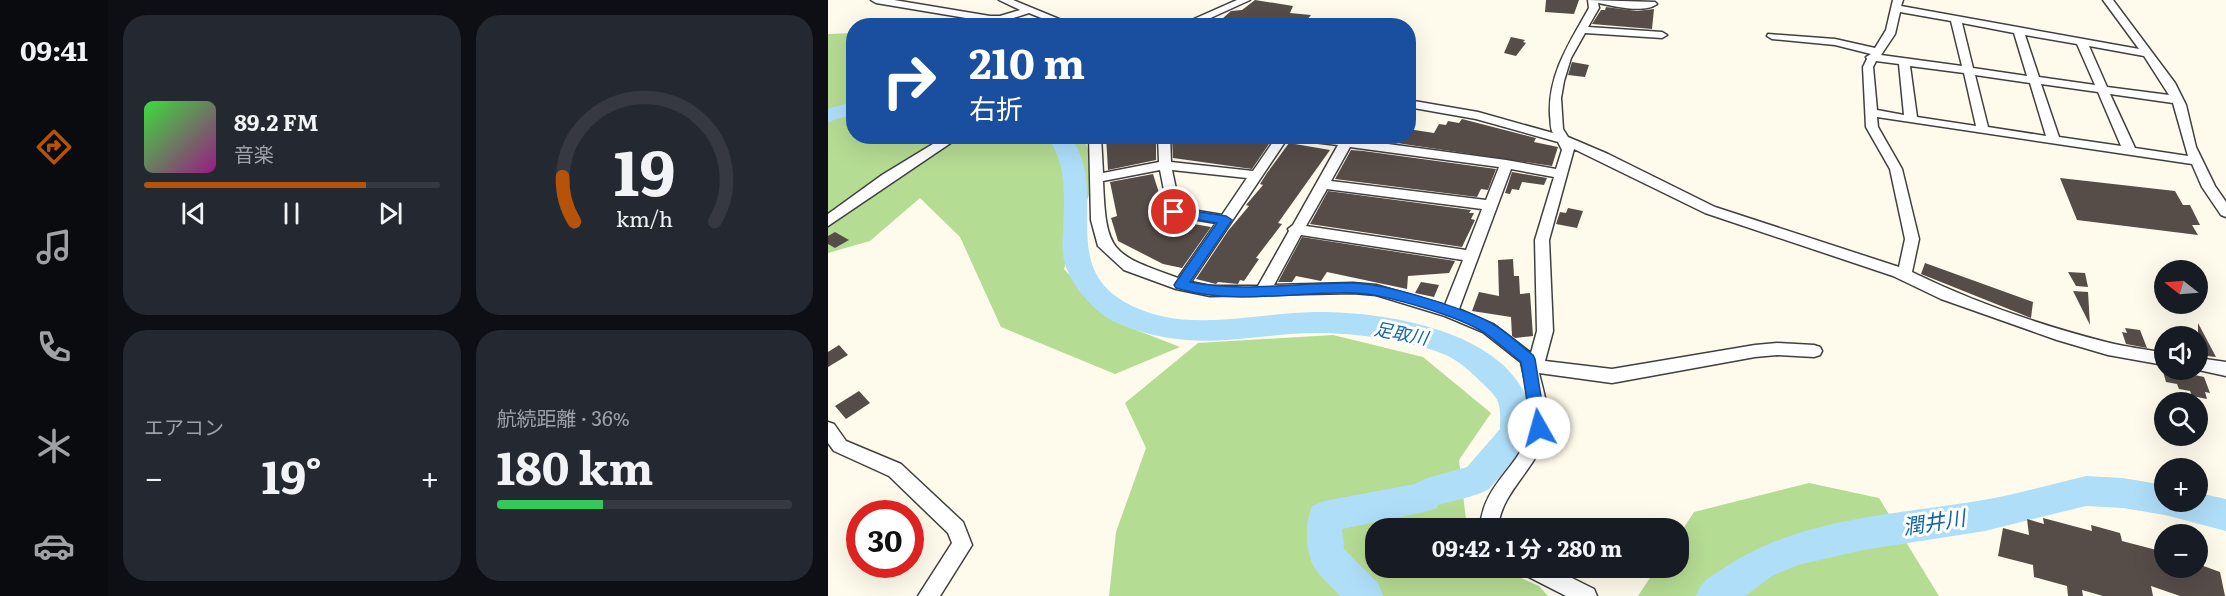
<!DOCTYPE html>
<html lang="ja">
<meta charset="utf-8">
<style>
:root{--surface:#171b24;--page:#242831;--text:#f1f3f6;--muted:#9ea1a6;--line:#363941;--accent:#b45309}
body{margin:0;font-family:Literata,"Noto Sans JP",serif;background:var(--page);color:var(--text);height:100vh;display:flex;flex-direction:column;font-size:22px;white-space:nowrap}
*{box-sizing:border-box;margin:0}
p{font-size:20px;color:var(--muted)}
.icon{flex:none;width:33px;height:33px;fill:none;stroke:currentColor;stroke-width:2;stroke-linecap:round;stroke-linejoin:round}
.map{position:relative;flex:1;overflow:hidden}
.details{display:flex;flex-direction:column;gap:15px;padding:15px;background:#0d0f14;width:720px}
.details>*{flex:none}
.top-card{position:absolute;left:18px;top:18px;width:570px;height:126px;border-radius:24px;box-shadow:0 6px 24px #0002;background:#1a4fa0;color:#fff;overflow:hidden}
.needle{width:39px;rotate:287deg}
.buttons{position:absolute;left:1326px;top:260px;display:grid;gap:12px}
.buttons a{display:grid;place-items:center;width:54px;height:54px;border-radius:50%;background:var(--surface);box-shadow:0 6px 24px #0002;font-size:30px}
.speed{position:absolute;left:18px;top:500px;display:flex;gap:12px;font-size:30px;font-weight:700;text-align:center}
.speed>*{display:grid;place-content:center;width:78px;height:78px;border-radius:50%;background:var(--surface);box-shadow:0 6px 24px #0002;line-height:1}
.speed .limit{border:9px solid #d22;background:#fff;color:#111}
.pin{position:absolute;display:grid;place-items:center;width:51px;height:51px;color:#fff;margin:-26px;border:3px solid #fff;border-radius:50%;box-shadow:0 2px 6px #0007}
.me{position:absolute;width:66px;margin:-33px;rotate:353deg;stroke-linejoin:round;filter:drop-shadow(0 0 4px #0008)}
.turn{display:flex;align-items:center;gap:21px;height:126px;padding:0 24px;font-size:27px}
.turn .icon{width:78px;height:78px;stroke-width:2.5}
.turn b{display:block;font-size:42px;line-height:51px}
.big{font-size:45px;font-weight:700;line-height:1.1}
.details .widget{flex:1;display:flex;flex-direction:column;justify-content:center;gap:9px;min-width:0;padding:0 21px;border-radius:24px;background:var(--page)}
.details .dial{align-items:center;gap:0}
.dial svg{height:156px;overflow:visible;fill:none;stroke:var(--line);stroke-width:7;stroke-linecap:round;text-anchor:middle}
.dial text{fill:var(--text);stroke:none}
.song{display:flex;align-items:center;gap:18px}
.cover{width:72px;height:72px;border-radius:9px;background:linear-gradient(135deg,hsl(120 70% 55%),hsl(310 70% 35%))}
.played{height:6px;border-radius:3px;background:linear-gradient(90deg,var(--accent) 75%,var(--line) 75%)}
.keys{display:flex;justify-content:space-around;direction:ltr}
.heat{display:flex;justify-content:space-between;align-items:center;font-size:33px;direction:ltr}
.charge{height:9px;border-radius:4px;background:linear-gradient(90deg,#34c759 36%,var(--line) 0)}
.details .tiles{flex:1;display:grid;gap:15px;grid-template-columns:repeat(2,1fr)}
.trip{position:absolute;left:537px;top:518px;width:324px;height:60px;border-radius:24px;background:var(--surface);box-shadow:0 6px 24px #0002;font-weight:700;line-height:60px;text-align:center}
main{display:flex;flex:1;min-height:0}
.tabs{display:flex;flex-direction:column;width:108px;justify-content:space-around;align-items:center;background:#090b0e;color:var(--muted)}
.tabs .icon{width:42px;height:42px}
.tabs .on{color:var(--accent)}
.tabs b{font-size:27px;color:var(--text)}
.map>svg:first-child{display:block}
</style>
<main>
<nav class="tabs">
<b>09:41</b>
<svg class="icon on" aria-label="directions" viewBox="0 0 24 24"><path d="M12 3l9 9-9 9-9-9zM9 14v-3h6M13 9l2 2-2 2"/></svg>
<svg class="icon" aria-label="music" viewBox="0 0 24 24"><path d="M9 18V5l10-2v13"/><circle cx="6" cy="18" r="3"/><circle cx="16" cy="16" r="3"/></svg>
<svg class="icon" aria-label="phone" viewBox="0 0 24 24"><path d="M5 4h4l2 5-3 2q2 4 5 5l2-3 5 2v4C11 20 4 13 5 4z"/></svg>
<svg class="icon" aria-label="climate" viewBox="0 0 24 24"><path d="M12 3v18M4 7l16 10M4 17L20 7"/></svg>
<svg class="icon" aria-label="car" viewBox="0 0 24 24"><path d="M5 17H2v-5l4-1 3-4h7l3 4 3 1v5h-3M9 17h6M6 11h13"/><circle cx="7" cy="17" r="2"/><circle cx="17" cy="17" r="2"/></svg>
</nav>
<section class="details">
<div class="tiles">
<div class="widget">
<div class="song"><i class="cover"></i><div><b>89.2 FM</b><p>音楽</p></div></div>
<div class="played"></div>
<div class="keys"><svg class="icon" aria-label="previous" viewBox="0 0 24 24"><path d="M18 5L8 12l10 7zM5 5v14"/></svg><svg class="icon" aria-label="pause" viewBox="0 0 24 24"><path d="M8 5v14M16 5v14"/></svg><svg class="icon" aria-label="next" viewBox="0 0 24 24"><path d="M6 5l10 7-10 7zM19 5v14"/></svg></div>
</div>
<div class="widget dial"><svg viewBox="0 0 100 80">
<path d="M14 69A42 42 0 1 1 86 69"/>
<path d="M14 69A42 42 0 0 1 8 46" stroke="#b45309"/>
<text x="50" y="56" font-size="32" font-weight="700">19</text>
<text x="50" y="72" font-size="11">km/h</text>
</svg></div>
<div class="widget"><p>エアコン</p>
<div class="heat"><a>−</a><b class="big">19°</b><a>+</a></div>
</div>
<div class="widget"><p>航続距離 · 36%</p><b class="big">180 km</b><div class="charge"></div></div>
</div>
</section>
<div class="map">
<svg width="1398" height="596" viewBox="0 0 1398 596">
<rect width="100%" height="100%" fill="#fffbec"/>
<g fill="#b5dc93">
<path d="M25 33 26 136 256 137 260 150 263 189 236 269 285 321 352 347 287 374 173 327 132 237 92 198 42 241 0 253V34Z"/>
<path d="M505 335 595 357 663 413 631 460 639 528H548V567H668L711 586 720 596H281L288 532 318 448 297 403 370 343Z"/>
<path d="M981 483 1051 498 1111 596H810L829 567H850L851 535 866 512Z"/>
</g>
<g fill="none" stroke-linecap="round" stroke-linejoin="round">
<g fill="#afdef9" fill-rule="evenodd">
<path d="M26 101V114L0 122V109Z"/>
<path d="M219 136H242C282 190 230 262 295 301 354 336 423 313 487 312 551 311 662 328 695 390 711 420 704 436 685 460 677 469 670 480 662 488 652 496 623 501 610 505L609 508 597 512 514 529 516 549 550 583 555 596H512C504 587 493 578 486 567 477 551 477 522 484 506L496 501 587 484 599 478 639 467 672 429C672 421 673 410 670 402 667 394 658 387 652 381 643 372 632 362 620 356 589 341 521 332 487 333 423 334 376 351 311 331 298 327 282 321 271 312 257 300 242 281 237 264 234 254 234 243 235 232 236 198 240 166 219 136Z"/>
<path d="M1258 476 1295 478 1336 485V501H1370V493L1398 499V531L1337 515 1295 508 1258 506 1157 531 1035 550 970 565 944 576 917 596H868C874 580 882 577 896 568 972 517 1067 515 1155 500 1190 494 1224 484 1258 476Z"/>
</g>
</g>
<g fill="#564d49">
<path d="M427 0 465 6 462 13 483 15 474 26H444L420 21 419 26H386L403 11 414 10Z"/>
<path d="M718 0H751L746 14 717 12Z"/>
<path d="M778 7 809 11 826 9 824 29 764 24 773 10H777Z"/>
<path d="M683 37 697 40 695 42 698 43 688 56 676 53Z"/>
<path d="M744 62 761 65 757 77 740 75Z"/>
<path d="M634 119 708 138 706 142 730 147 724 166 542 139 544 136H580V129L606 133 611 124 618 125 620 121 631 123Z"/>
<path d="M278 136H328V160L280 170Z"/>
<path d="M347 136H421L443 141 424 169 345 158 344 140Z"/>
<path d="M461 143 502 150 450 223 454 224 428 258 431 259 416 281 412 280 410 284 390 282 388 284 368 279 400 231 421 206 418 205 435 185 432 184 439 173Z"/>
<path d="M523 150 535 151 668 169 660 190 653 189 649 197 507 179Z"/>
<path d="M684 172 719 178 716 185 694 182 691 190 684 189 682 194 677 193Z"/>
<path d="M325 174 332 196 326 198 331 218 383 227 354 268 335 264 290 241 283 218 289 216 282 182Z"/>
<path d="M1232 178 1347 191 1355 205H1362L1372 225H1364L1370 235 1249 220Z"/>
<path d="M500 191 643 210 641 213H646L643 219 647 220 634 247 482 224Z"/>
<path d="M740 208 755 211 749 228 728 224 732 212 738 213Z"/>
<path d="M7 232 21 240 7 248 0 244V236Z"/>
<path d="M474 237 627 261 621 273 580 276 579 289 499 272 493 281 468 276 464 282H450Z"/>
<path d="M685 259 686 276H691L692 294 702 293 705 336 687 338 684 336 683 317 644 311 651 292 671 296 670 260Z"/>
<path d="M1097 263 1205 302 1203 318 1093 274Z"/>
<path d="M1240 272 1257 273 1260 287 1248 286Z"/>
<path d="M593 282 611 285 606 297 587 293Z"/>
<path d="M1245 291 1260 292 1262 325Z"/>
<path d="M1370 323 1388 357 1370 355Z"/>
<path d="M1297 328 1312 330 1319 348 1298 344 1294 332 1299 333Z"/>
<path d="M11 345 20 355 0 367V352Z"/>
<path d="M1334 368 1376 377 1382 393 1377 392 1379 399 1364 396 1362 391 1351 389 1349 384 1338 382Z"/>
<path d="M31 391 42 403 18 419 7 406Z"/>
<path d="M1215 518 1264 531 1263 525 1292 533 1294 541 1336 552V567H1370V564L1392 572 1397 596H1352L1323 586 1325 596H1275L1254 590 1255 596H1240L1239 586 1206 577 1205 565 1170 556 1175 528 1201 535 1199 519 1216 524Z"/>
</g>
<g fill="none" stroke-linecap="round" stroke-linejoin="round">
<g stroke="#404040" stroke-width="3">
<g id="minor">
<path d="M43 0H66L162 16H172L192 10 171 0H185L248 26H233L201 13 173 22H162L48 3Z"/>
<path d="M409 0H422L365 26H350Z"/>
<path d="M760 0 827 2 829 4C815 14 787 6 770 3L771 8 760 27 834 32 839 35 834 38 757 33 743 58 736 81 733 98 735 129 740 137 780 154 887 207 1071 267 1077 239 1062 169 1038 127 1035 67 1039 59 1038 57 1043 54 1007 45 944 39 939 36 940 34 1007 39 1047 48 1058 30 1065 0H1075L1073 6 1311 49 1275 0H1285L1347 83 1358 105 1368 147 1387 186 1398 202V217L1393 215 1374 187 1364 164 1049 117 1050 127 1074 169 1091 239 1084 272C1145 302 1212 325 1278 342 1297 347 1317 349 1336 353V365L1280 355 1229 340 1113 299 1065 276 877 213 746 149 721 240 725 331 717 361 784 369 927 345 949 343 986 345 992 347 994 351 992 355 986 357 949 355 927 357 784 383 711 373C715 390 722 411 719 428 713 467 673 489 670 528H652C655 483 692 468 701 431 706 409 697 383 693 362L655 332 617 316 548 295 525 293 382 296 348 289 296 270 270 246 263 220 261 136H273L275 173 331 162 330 136H342L343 162 425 171 449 136H461L363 282 382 286H430L461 231 460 229 465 225 510 145 469 140 463 136H501L678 160 728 169 734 150 730 142 648 119 580 107V100L650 112 725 133C722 128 723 122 722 115 720 74 742 42 761 8ZM1072 12 1123 21 1134 66 1053 55 1067 34ZM1134 23 1186 33 1199 76 1145 68ZM1197 35 1249 44 1267 85 1211 77ZM1261 46 1316 56 1341 95 1279 87ZM1048 61 1071 64 1076 115 1049 110 1045 67ZM1082 66 1136 73 1148 126 1089 117ZM1147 75 1202 83 1218 136 1160 127ZM1213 84 1270 92 1293 146 1231 137ZM1282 94 1345 103 1360 156 1307 148ZM522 147 671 167 658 200 503 181ZM683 169 726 177 707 240 709 331 703 353 665 324 631 309ZM332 170 341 215 388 223 350 278C283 254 278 253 275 181ZM344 170 419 178 394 215 352 208ZM499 189 654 209 638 250 478 226ZM473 235 635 260 617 305 548 285 525 283 446 285Z"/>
<path d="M118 136H133L0 226V214L54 175Z"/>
<path d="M1370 358 1398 362V376L1366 369H1370Z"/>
<path d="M0 422 6 424 18 441 73 464 135 522 144 545 112 596H90L124 543 120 533 61 476 6 451 0 443Z"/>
<path d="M692 567H722L766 589 769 596H738L695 574Z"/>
</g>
</g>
<use href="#minor" fill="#fff" fill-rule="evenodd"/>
</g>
<path fill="#1a73e8" stroke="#114b97" stroke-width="1.5" d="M346 208 398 216 404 220 362 282C416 293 471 282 526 283 559 284 636 308 665 324 679 332 692 345 705 355L707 359 718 428 716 433 711 435 705 433 703 428 693 362C681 352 669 342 657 333 630 316 558 294 526 293 467 291 406 306 348 288L346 285 348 282 389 223 342 215V209Z"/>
<g text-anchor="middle" stroke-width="6" stroke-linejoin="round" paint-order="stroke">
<g font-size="18" font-style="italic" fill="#1166a3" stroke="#fff">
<text transform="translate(573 334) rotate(11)" y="6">足取川</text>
</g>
<g font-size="21" font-style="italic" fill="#1166a3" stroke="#fff">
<text transform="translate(1106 523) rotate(-9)" y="7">潤井川</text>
</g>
</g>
</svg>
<div class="buttons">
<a><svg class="needle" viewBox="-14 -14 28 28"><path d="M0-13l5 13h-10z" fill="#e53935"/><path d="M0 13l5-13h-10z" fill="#9ea1a6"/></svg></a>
<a><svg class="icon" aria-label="sound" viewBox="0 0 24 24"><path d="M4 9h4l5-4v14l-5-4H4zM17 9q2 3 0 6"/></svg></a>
<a><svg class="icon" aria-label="search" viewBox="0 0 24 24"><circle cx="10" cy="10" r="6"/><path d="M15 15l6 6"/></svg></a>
<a>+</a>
<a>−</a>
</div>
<div class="speed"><div class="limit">30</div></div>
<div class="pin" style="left:346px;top:212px;background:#d93025"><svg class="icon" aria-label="arrive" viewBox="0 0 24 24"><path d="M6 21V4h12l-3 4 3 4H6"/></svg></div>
<svg class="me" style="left:711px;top:428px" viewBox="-20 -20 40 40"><circle r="19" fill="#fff"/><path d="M0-13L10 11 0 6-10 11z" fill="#1a73e8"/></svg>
<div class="trip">09:42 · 1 分 · 280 m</div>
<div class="top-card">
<div class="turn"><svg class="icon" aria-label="right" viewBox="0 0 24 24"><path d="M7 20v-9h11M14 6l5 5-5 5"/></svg><div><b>210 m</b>右折</div></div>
</div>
</div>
</main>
